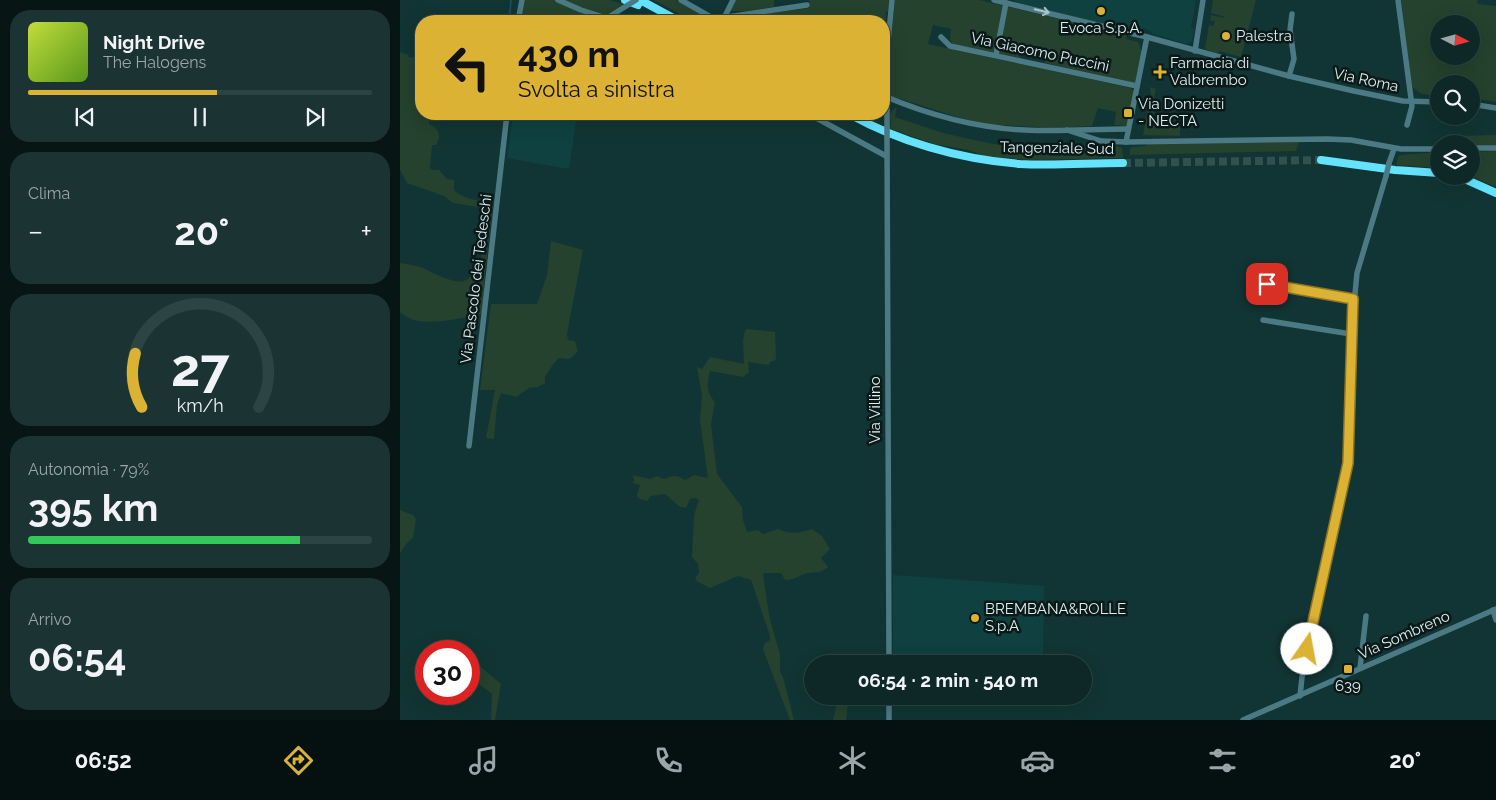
<!DOCTYPE html>
<html lang="it">
<meta charset="utf-8">
<style>
:root{--surface:#0d2827;--page:#1b3433;--text:#f1f3f6;--muted:#9aa6a7;--line:#2d4444;--accent:#dbb233}
body{margin:0;font-family:Raleway,sans-serif;background:var(--page);color:var(--text);height:100vh;display:flex;flex-direction:column;font-size:19px;white-space:nowrap}
*{box-sizing:border-box;margin:0}
p{font-size:16px;color:var(--muted)}
.icon{flex:none;width:28px;height:28px;fill:none;stroke:currentColor;stroke-width:2;stroke-linecap:round;stroke-linejoin:round}
.map{position:relative;flex:1;overflow:hidden}
.details{display:flex;flex-direction:column;gap:10px;padding:10px;background:#071615;width:400px}
.details>*{flex:none}
.top-card{position:absolute;left:15px;top:15px;width:475px;height:105px;border-radius:20px;box-shadow:0 5px 20px #0002,0 0 0 1px var(--line);background:#dbb233;color:#111;overflow:hidden}
.needle{width:32px;rotate:96deg}
.fabs{position:absolute;left:1030px;top:15px;display:grid;gap:10px}
.fabs a{display:grid;place-items:center;width:50px;height:50px;border-radius:50%;background:var(--surface);box-shadow:0 5px 20px #0002,0 0 0 1px var(--line);font-size:25px}
.speed{position:absolute;left:15px;top:640px;display:flex;gap:10px;font-size:25px;font-weight:700;text-align:center}
.speed>*{display:grid;place-content:center;width:65px;height:65px;border-radius:50%;background:var(--surface);box-shadow:0 5px 20px #0002,0 0 0 1px var(--line);line-height:1}
.speed .limit{border:8px solid #d22;background:#fff;color:#111}
.pin{position:absolute;display:grid;place-items:center;width:42px;height:42px;color:#fff;margin:-21px;border-radius:10px;box-shadow:0 2px 8px #0006}
.me{position:absolute;width:55px;margin:-28px;rotate:12deg;stroke-linejoin:round;filter:drop-shadow(0 0 4px #0008)}
.turn{display:flex;align-items:center;gap:18px;height:105px;padding:0 20px;font-size:22px}
.turn .icon{width:65px;height:65px;stroke-width:2.5}
.turn b{display:block;font-size:35px;line-height:42px}
.big{font-size:38px;font-weight:700;line-height:1.1}
.details .widget{flex:1;display:flex;flex-direction:column;justify-content:center;gap:8px;min-width:0;padding:0 18px;border-radius:20px;background:var(--page)}
.details .dial{align-items:center;gap:0}
.dial svg{height:130px;overflow:visible;fill:none;stroke:var(--line);stroke-width:7;stroke-linecap:round;text-anchor:middle}
.dial text{fill:var(--text);stroke:none}
.song{display:flex;align-items:center;gap:15px}
.cover{width:60px;height:60px;border-radius:8px;background:linear-gradient(135deg,hsl(70 70% 55%),hsl(90 70% 35%))}
.played{height:5px;border-radius:2px;background:linear-gradient(90deg,var(--accent) 55%,var(--line) 55%)}
.keys{display:flex;justify-content:space-around;direction:ltr}
.heat{display:flex;justify-content:space-between;align-items:center;font-size:28px;direction:ltr}
.charge{height:8px;border-radius:4px;background:linear-gradient(90deg,#34c759 79%,var(--line) 0)}
.trip{position:absolute;left:404px;top:655px;width:288px;height:50px;border-radius:25px;background:var(--surface);box-shadow:0 5px 20px #0002,0 0 0 1px var(--line);font-weight:700;line-height:50px;text-align:center}
.tabs{display:flex;height:80px;justify-content:space-around;align-items:center;background:#051010;color:var(--muted)}
.tabs .icon{width:35px;height:35px}
.tabs .current{color:var(--accent)}
.tabs b{font-size:22px;color:var(--text)}
main{display:flex;flex:1;min-height:0}
.map>svg:first-child{display:block}
</style>
<main>
<section class="details">
<div class="widget">
<div class="song"><i class="cover"></i><div><b>Night Drive</b><p>The Halogens</p></div></div>
<div class="played"></div>
<div class="keys"><svg class="icon" aria-label="previous" viewBox="0 0 24 24"><path d="M18 5L8 12l10 7zM5 5v14"/></svg><svg class="icon" aria-label="pause" viewBox="0 0 24 24"><path d="M8 5v14M16 5v14"/></svg><svg class="icon" aria-label="next" viewBox="0 0 24 24"><path d="M6 5l10 7-10 7zM19 5v14"/></svg></div>
</div>
<div class="widget"><p>Clima</p>
<div class="heat"><a>−</a><b class="big">20°</b><a>+</a></div>
</div>
<div class="widget dial"><svg viewBox="0 0 100 80">
<path d="M14 69A42 42 0 1 1 86 69"/>
<path d="M14 69A42 42 0 0 1 10 36" stroke="#dbb233"/>
<text x="50" y="56" font-size="32" font-weight="700">27</text>
<text x="50" y="72" font-size="11">km/h</text>
</svg></div>
<div class="widget"><p>Autonomia · 79%</p><b class="big">395 km</b><div class="charge"></div></div>
<div class="widget"><p>Arrivo</p><b class="big">06:54</b></div>
</section>
<div class="map">
<svg width="1096" height="720" viewBox="0 0 1096 720">
<rect width="100%" height="100%" fill="#113534"/>
<g fill="#0f4140">
<path d="M615 0H796L791 28 794 29 792 41 787 44 753 34 750 31 743 28 735 32 615 2Z"/>
<path d="M113 114H177L169 169 107 158Z"/>
<path d="M493 575 644 586 643 664H493Z"/>
</g>
<g fill="#24422d" fill-rule="evenodd">
<path d="M123 0H209L224 4 195 21H121Z"/>
<path d="M254 0H275L312 21H293Z"/>
<path d="M335 0H374V7L346 11H329Z"/>
<path d="M409 0H489L488 12 486 11 485 46H484V21H357L356 19 343 20 342 17 410 8Z"/>
<path d="M495 0H579L727 35 726 39 738 42 742 52 735 83 645 63V58L621 53 620 58 553 44 550 40 551 29 533 25 528 44 731 88 734 92 727 126 714 125 716 112 698 108 692 126 654 128 585 124 557 117 501 99 494 98 489 95 488 86H484L487 55H490Z"/>
<path d="M813 0H856L841 57 819 51 818 54 805 49 809 25 813 26 815 22 810 20 811 15 824 18 825 17 811 13Z"/>
<path d="M1001 0H1077L1078 4 1096 6V102L1071 98V84H1039V96L1022 94 1012 87ZM1039 24H1071V56H1039Z"/>
<path d="M0 52 9 55 8 57 21 58V114H29V124C39 129 42 135 36 145H32L30 168 32 170H39L47 179 54 180V190C62 199 81 201 93 203L85 273 83 313C67 318 30 325 14 320 10 319 4 315 0 312V263C7 264 14 265 20 267 31 271 55 286 66 280 70 279 72 274 74 271L80 270 86 212 84 208 53 203 44 196 7 183 0 170Z"/>
<path d="M750 87 756 89 753 101 754 124H780V136L743 135 751 94Z"/>
<path d="M497 106 495 117 543 133 593 144 642 148 717 146 722 148 723 158 629 160 585 156 569 150 534 144 491 129 490 113Z"/>
<path d="M1096 133V145L1071 146V144L1052 143 1053 136 1095 135Z"/>
<path d="M899 142 896 151 730 155V149L732 147 746 146 747 144Z"/>
<path d="M1096 151V187L1071 176V152Z"/>
<path d="M1039 152V168L996 165 998 157 1001 155Z"/>
<path d="M151 241 183 250 167 334 168 340 175 341 178 351 170 359 159 358C153 363 150 370 145 376V383L138 387 129 388 116 397 101 393 97 405 94 439 86 438 95 390H80L91 304H137L147 275Z"/>
<path d="M347 329 375 332 376 360 370 362 369 365 348 362 349 372 343 377 310 371C307 384 306 392 315 402L311 424 317 474 342 507 343 520 347 532 358 530 363 534 378 529C391 535 399 533 412 529L422 536 430 549 421 558 428 567C421 573 418 572 409 573 400 574 396 580 385 580L381 573H364L363 575 370 620 380 654V672L383 677 394 720H390L364 652 363 647 365 643 370 640V636L351 580 338 576 310 588 298 582 295 578 299 573 298 564 292 557 294 515 299 500 295 498 290 499 286 508 280 507 265 494 251 496 247 501 240 499 237 496 240 485 232 483 234 481 233 475 250 479 257 476 264 479C273 475 278 475 285 480L294 475 308 478 300 420 302 396 297 367 302 369 310 357 344 364 343 340 345 331Z"/>
<path d="M0 510 13 515 16 519 13 538 7 543 0 553Z"/>
<path d="M69 659 76 663 101 684 95 720H91L92 694 75 681 69 671Z"/>
<path d="M439 696H449L446 720H433Z"/>
</g>
<g fill="none" stroke-linecap="round" stroke-linejoin="round">
<path stroke="#20475c" stroke-width="2" d="M109 21 111 0"/>
<path stroke="#2f5150" stroke-width="8" stroke-dasharray="8 4" stroke-linecap="butt" d="M723 163 921 160"/>
<g stroke="#4c7a84" stroke-width="5.5">
<path d="M158 0 181 10 216 21"/>
<path d="M281 0 316 20"/>
<path d="M594 0 747 37 889 76 954 91 1003 101 1039 102"/>
<path d="M998 0 1012 106 1007 125"/>
<path d="M324 18 333 0"/>
<path d="M314 19 407 5"/>
<path d="M118 21 122 0"/>
<path d="M541 37 550 46 737 86"/>
<path d="M795 51 803 0"/>
<path d="M596 55 606 3"/>
<path d="M889 76 894 59 890 30 892 14"/>
<path d="M484 85 492 0"/>
<path d="M484 96C529 115 575 128 625 130 659 132 694 129 728 129"/>
<path d="M1071 104 1096 108"/>
<path d="M409 114 486 156"/>
<path d="M487 127V98"/>
<path d="M667 130 701 141 726 142 927 139 951 140 1001 149H1039"/>
<path d="M487 137 489 664"/>
<path d="M726 142 747 37"/>
<path d="M1071 148H1096"/>
<path d="M989 163 994 149"/>
<path d="M867 284 953 299"/>
<path d="M863 320 951 334"/>
<path d="M69 446 107 114"/>
<path d="M1093 610 1096 620"/>
<path d="M960 668 966 616"/>
<path d="M489 696V720"/>
<path d="M900 696 903 668 948 463 952 325 957 273 986 176"/>
<path d="M843 720 1096 609"/>
</g>
<g stroke="#65e3fd" stroke-width="8">
<path d="M225 0 238 5"/>
<path d="M240 0 279 21"/>
<path d="M449 114C502 143 560 159 620 164 654 166 689 163 723 163"/>
<path d="M921 160 995 170 1039 173"/>
<path d="M1058 176 1096 193"/>
</g>
<g stroke="#4c7a84" stroke-width="5.5">
<path d="M207 18 236 0"/>
<path d="M487 137V127"/>
<path d="M986 176 989 163"/>
</g>
</g>
<defs><path id="oneway-shaft" d="M-6 0H5M1.5-3L5.5 0L1.5 3" fill="none" stroke-width="1.6" stroke-linecap="round" stroke-linejoin="round" transform="scale(1.25)"/></defs>
<use stroke="#a9c5c8" href="#oneway-shaft" transform="translate(642 11) rotate(14)"/>
<g fill="none" stroke-linecap="round" stroke-linejoin="round">
<g stroke="#8e7421" stroke-width="12">
<path id="route" d="M867 284 953 299 948 463 907 649"/>
</g>
<use href="#route" stroke="#dbb233" stroke-width="9"/>
</g>
<g fill="#dbb233" stroke="#0b1919" stroke-width="2">
<circle cx="701" cy="11" r="5"/>
<circle cx="826" cy="36" r="5"/>
<path d="M757.5 64.5h5v5h5v5h-5v5h-5v-5h-5v-5h5z"/>
<rect x="723" y="108" width="10" height="10" rx="2.5"/>
<circle cx="575" cy="618" r="5"/>
<rect x="943" y="664" width="10" height="10" rx="2.5"/>
</g>
<g text-anchor="middle" stroke-width="5" stroke-linejoin="round" paint-order="stroke">
<g font-size="15" fill="#dbeeed" stroke="#0b1919" text-anchor="start">
<text x="701" y="33" text-anchor="middle">Evoca S.p.A.</text>
<text x="836" y="41">Palestra</text>
<text x="770" y="68">Farmacia di<tspan x="770" dy="17">Valbrembo</tspan></text>
<text x="738" y="109">Via Donizetti<tspan x="738" dy="17">- NECTA</tspan></text>
<text x="585" y="614">BREMBANA&amp;ROLLE<tspan x="585" dy="17">S.p.A</tspan></text>
<text x="948" y="691" text-anchor="middle">639</text>
</g>
<g font-size="15" fill="#dbeeed" stroke="#0b1919">
<text transform="translate(640 52) rotate(12)" y="5">Via Giacomo Puccini</text>
<text transform="translate(966 80) rotate(12)" y="5">Via Roma</text>
<text transform="translate(657 148) rotate(1)" y="5">Tangenziale Sud</text>
<text transform="translate(76 279) rotate(-83)" y="5">Via Pascolo dei Tedeschi</text>
<text transform="translate(475 410) rotate(-90)" y="5">Via Villino</text>
<text transform="translate(1004 635) rotate(-24)" y="5">Via Sombreno</text>
</g>
</g>
</svg>
<div class="fabs">
<a><svg class="needle" viewBox="-14 -14 28 28"><path d="M0-13l5 13h-10z" fill="#e53935"/><path d="M0 13l5-13h-10z" fill="#9aa6a7"/></svg></a>
<a><svg class="icon" aria-label="search" viewBox="0 0 24 24"><circle cx="10" cy="10" r="6"/><path d="M15 15l6 6"/></svg></a>
<a><svg class="icon" aria-label="layers" viewBox="0 0 24 24"><path d="M12 4l9 5-9 5-9-5zM3 14l9 5 9-5"/></svg></a>
</div>
<div class="speed"><div class="limit">30</div></div>
<div class="pin" style="left:867px;top:284px;background:#d93025"><svg class="icon" aria-label="arrive" viewBox="0 0 24 24"><path d="M6 21V4h12l-3 4 3 4H6"/></svg></div>
<svg class="me" style="left:907px;top:649px" viewBox="-20 -20 40 40"><circle r="19" fill="#fff"/><path d="M0-13L10 11 0 6-10 11z" fill="#dbb233"/></svg>
<div class="trip">06:54 · 2 min · 540 m</div>
<div class="top-card">
<div class="turn"><svg class="icon" aria-label="left" viewBox="0 0 24 24"><path d="M17 20v-9H6M10 6l-5 5 5 5"/></svg><div><b>430 m</b>Svolta a sinistra</div></div>
</div>
</div>
</main>
<nav class="tabs">
<b>06:52</b>
<svg class="icon current" aria-label="directions" viewBox="0 0 24 24"><path d="M12 3l9 9-9 9-9-9zM9 14v-3h6M13 9l2 2-2 2"/></svg>
<svg class="icon" aria-label="music" viewBox="0 0 24 24"><path d="M9 18V5l10-2v13"/><circle cx="6" cy="18" r="3"/><circle cx="16" cy="16" r="3"/></svg>
<svg class="icon" aria-label="phone" viewBox="0 0 24 24"><path d="M5 4h4l2 5-3 2q2 4 5 5l2-3 5 2v4C11 20 4 13 5 4z"/></svg>
<svg class="icon" aria-label="climate" viewBox="0 0 24 24"><path d="M12 3v18M4 7l16 10M4 17L20 7"/></svg>
<svg class="icon" aria-label="car" viewBox="0 0 24 24"><path d="M5 17H2v-5l4-1 3-4h7l3 4 3 1v5h-3M9 17h6M6 11h13"/><circle cx="7" cy="17" r="2"/><circle cx="17" cy="17" r="2"/></svg>
<svg class="icon" aria-label="filters" viewBox="0 0 24 24"><path d="M4 7h16M4 17h16"/><circle cx="9" cy="7" r="2"/><circle cx="15" cy="17" r="2"/></svg>
<b>20°</b>
</nav>
